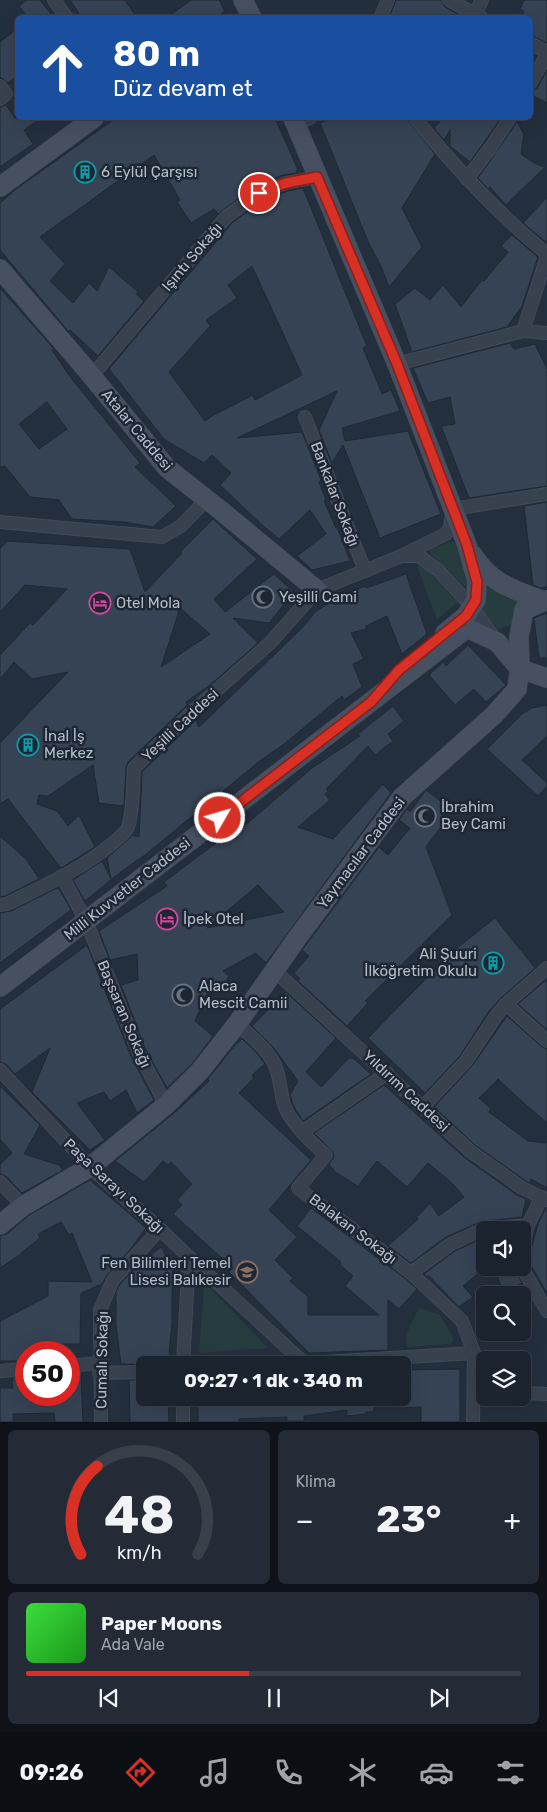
<!DOCTYPE html>
<html lang="tr">
<meta charset="utf-8">
<style>
:root{--surface:#1b232e;--page:#242b36;--text:#f1f3f6;--muted:#a0a4aa;--line:#39404a;--accent:#d93025}
body{margin:0;font-family:Rubik,sans-serif;background:var(--page);color:var(--text);height:100vh;display:flex;flex-direction:column;font-size:19px;white-space:nowrap}
*{box-sizing:border-box;margin:0}
p{font-size:16px;color:var(--muted)}
.icon{flex:none;width:28px;height:28px;fill:none;stroke:currentColor;stroke-width:2;stroke-linecap:round;stroke-linejoin:round}
.map{position:relative;height:1422px;overflow:hidden}
.side{display:flex;flex-direction:column;gap:8px;padding:8px;background:#0f1319;flex:1}
.side>*{flex:none}
.banner{position:absolute;left:15px;top:15px;width:518px;height:105px;border-radius:8px;box-shadow:0 5px 20px #0002,0 0 0 1px var(--line);background:#1a4fa0;color:#fff;overflow:hidden}
.tools{position:absolute;left:476px;top:1221px;display:grid;gap:10px}
.tools a{display:grid;place-items:center;width:55px;height:55px;border-radius:8px;background:var(--surface);box-shadow:0 5px 20px #0002,0 0 0 1px var(--line);font-size:25px}
.speed{position:absolute;left:15px;top:1341px;display:flex;gap:10px;font-size:25px;font-weight:700;text-align:center}
.speed>*{display:grid;place-content:center;width:65px;height:65px;border-radius:50%;background:var(--surface);box-shadow:0 5px 20px #0002,0 0 0 1px var(--line);line-height:1}
.speed .limit{border:8px solid #d22;background:#fff;color:#111}
.pin{position:absolute;display:grid;place-items:center;width:42px;height:42px;color:#fff;margin:-21px;border:2px solid #fff;border-radius:50%;box-shadow:0 1px 5px #0007}
.me{position:absolute;width:55px;margin:-28px;rotate:52deg;stroke-linejoin:round;filter:drop-shadow(0 0 4px #0008)}
.turn{display:flex;align-items:center;gap:18px;height:105px;padding:0 15px;font-size:22px}
.turn .icon{width:65px;height:65px;stroke-width:2.5}
.turn b{display:block;font-size:35px;line-height:42px}
.big{font-size:38px;font-weight:700;line-height:1.1}
.side .card{flex:1;display:flex;flex-direction:column;justify-content:center;gap:8px;min-width:0;padding:0 18px;border-radius:8px;background:var(--page)}
.side .dial{align-items:center;gap:0}
.dial svg{height:130px;overflow:visible;fill:none;stroke:var(--line);stroke-width:7;stroke-linecap:round;text-anchor:middle}
.dial text{fill:var(--text);stroke:none}
.song{display:flex;align-items:center;gap:15px}
.cover{width:60px;height:60px;border-radius:8px;background:linear-gradient(135deg,hsl(120 70% 55%),hsl(120 70% 35%))}
.played{height:5px;border-radius:2px;background:linear-gradient(90deg,var(--accent) 45%,var(--line) 45%)}
.keys{display:flex;justify-content:space-around;direction:ltr}
.heat{display:flex;justify-content:space-between;align-items:center;font-size:28px;direction:ltr}
.side .tiles{flex:1;display:grid;gap:8px;grid-template-columns:1fr 1fr}
.card:last-child{grid-column:span 2}
.trip{position:absolute;left:136px;top:1356px;width:275px;height:50px;border-radius:8px;background:var(--surface);box-shadow:0 5px 20px #0002,0 0 0 1px var(--line);font-weight:700;line-height:50px;text-align:center}
.menu{display:flex;height:80px;justify-content:space-around;align-items:center;background:#0b0e12;color:var(--muted)}
.menu .icon{width:35px;height:35px}
.menu .selected{color:var(--accent)}
.menu b{font-size:22px;color:var(--text)}
.map>svg:first-child{display:block}
</style>
<div class="map">
<svg width="547" height="1422" viewBox="0 0 547 1422">
<rect width="100%" height="100%" fill="#242f3e"/>
<g fill="#263c3f">
<path d="M454 541 467 569 468 589 430 553 431 549Z"/>
<path d="M419 565 429 572 457 602 437 620 417 566Z"/>
<path d="M485 581 506 598 520 602 511 625 498 629 481 609Z"/>
<path d="M205 1285H207L268 1348 199 1353 204 1287Z"/>
<path d="M419 1308 440 1315 454 1339 451 1344 407 1347 406 1335Z"/>
</g>
<g fill="#364354" stroke="#1f2835" fill-rule="evenodd">
<path d="M27 0H40L54 18H28L19 6Z"/>
<path d="M70 0H125L137 18H82Z"/>
<path d="M191 0H219L225 11 215 18H166Z"/>
<path d="M396 0H441L445 7 464 18H389Z"/>
<path d="M524 0H547V43L530 35V18H521L524 11 520 9Z"/>
<path d="M18 28V76L8 83 0 77V42Z"/>
<path d="M547 70V103L530 94V92L537 88Z"/>
<path d="M6 105 15 118H41L24 130 33 144 0 167V107Z"/>
<path d="M116 118H275L298 170 296 171 297 173 283 175 256 185 218 214 214 209 191 223 177 202 180 200 154 155 40 237 65 264 50 281 73 303 89 283 97 291 109 267 138 292 136 294 144 301 98 356 70 330 69 332 0 250V203L16 189Z"/>
<path d="M334 118H406L435 154 402 208 422 247 389 287 381 266 369 244 320 123Z"/>
<path d="M443 118H501L470 162 450 146V130L444 140 434 128Z"/>
<path d="M517 122 524 134 521 154 536 164 545 167 506 205 490 187 488 189 478 178Z"/>
<path d="M303 188 367 346 363 348 382 394 391 390 400 411 342 428 345 441 408 431 441 514 380 538 343 445 332 463 319 430 337 391 237 438 302 432 321 480 319 482 326 500 324 501 336 528 337 527 350 561 312 570 297 556 326 534 310 510 279 539 261 524 220 485 231 473 212 455 204 463 164 439 109 369 232 223 263 200 288 191ZM252 266 302 375 255 400 253 395 212 416 205 421 169 372 210 326 206 320 237 298 228 285Z"/>
<path d="M547 197V243L523 223Z"/>
<path d="M512 235 538 257 522 306 507 327 412 352 395 304 415 288 430 300 443 285 461 307 482 280 484 281 508 252 501 246Z"/>
<path d="M0 288 54 349 52 350 71 378 140 463 135 467 176 506 153 527 124 522 72 519 59 500 30 497 5 466 0 467ZM47 402 67 429 39 449 19 424Z"/>
<path d="M510 343 514 349 535 344 547 369V486L469 498 441 426 455 424 450 397 428 403 413 368Z"/>
<path d="M547 502V587L540 588 533 585 524 506Z"/>
<path d="M213 519 257 559 214 599 225 612 274 574 294 592 269 623 233 618 258 643 210 685 186 702 187 705 128 762 126 768 124 806 99 803 93 765 48 796 39 795 37 804 57 811 68 826 79 815 95 847 61 868 8 799 0 804V743L68 672 32 679 14 662 0 679V655L30 623 33 625 67 589 25 585 0 612V549L7 541 130 549 145 592 182 553 180 552ZM180 608 210 634 161 667Z"/>
<path d="M406 574 427 634 402 654 387 616 366 626V629L351 633 364 659 353 664 362 687 344 700 342 696 284 744 261 760 145 855 122 871 85 901 73 880 102 861 111 879 107 858 133 835 139 837 142 772 196 720 199 727 302 628 316 611 343 595 365 586 366 588Z"/>
<path d="M547 613V658H539L534 620V618Z"/>
<path d="M468 645 506 685 486 702 474 689 455 705 429 675 443 662 446 666Z"/>
<path d="M547 705V736L522 760 547 783V786L538 796 487 749 522 714 532 708Z"/>
<path d="M393 706 404 721 388 734 393 741 375 755 368 746 326 789 328 791 325 794 330 800 298 827 333 839 383 784 391 793 266 963 256 953 223 971 229 976 218 995 210 987 195 1021 213 1036 192 1064 167 1088 145 1048 121 985 138 980 137 954 110 960 99 931 167 886 164 882 221 839 241 825 243 827 312 768 360 736 358 734ZM258 885 284 912 207 928Z"/>
<path d="M426 790 447 806 441 814 447 819 426 847 452 915 365 1001 368 1003 347 1026 298 981 300 979 294 973 309 956 302 950 379 847 388 855 410 828 399 820 407 809 410 812Z"/>
<path d="M0 836 26 859 39 879 5 896 0 897Z"/>
<path d="M57 888 61 892 71 910 0 963V913L11 911Z"/>
<path d="M495 918 535 968 500 999 489 1011 460 1056 425 1093 368 1038 452 952Z"/>
<path d="M87 945 130 1054 154 1100 137 1113 126 1090 110 1101 104 1092 77 1103 105 1140 90 1150 32 1092 50 1048 15 1074 6 1064 0 1062V1009Z"/>
<path d="M545 981 547 983V1030L518 1004Z"/>
<path d="M286 992 336 1038 306 1072 321 1087 349 1058H353L371 1074 303 1121 293 1105 290 1095 298 1081 273 1047 252 1026Z"/>
<path d="M507 1016 542 1047 547 1049V1123L517 1097 498 1079 479 1098 491 1109 489 1112 528 1141 547 1143V1188L531 1179 530 1183 526 1181 475 1145 434 1107 472 1066Z"/>
<path d="M242 1039 256 1052 265 1064 252 1075 254 1078 239 1093 311 1160 269 1210 297 1237 275 1260 293 1278 290 1281 308 1297V1315H379L345 1286 353 1276 340 1265 341 1262 297 1226 311 1208 406 1279 417 1289 399 1309 388 1300V1350L309 1353 229 1272 233 1268 173 1214 182 1205 177 1200 192 1184 171 1162 168 1165 163 1161 144 1182 115 1161 173 1114 209 1081 208 1079 235 1045Z"/>
<path d="M384 1085 465 1158 517 1195 526 1199 522 1217 480 1222 446 1237 411 1263 388 1246 418 1219 417 1217 430 1203 439 1216 464 1197 453 1184 428 1163 407 1187 377 1161 358 1186 335 1172 329 1164 334 1157 333 1152 314 1133Z"/>
<path d="M0 1086 40 1125 24 1154 59 1165 63 1170 22 1193 6 1176 0 1174V1164L12 1153 0 1139Z"/>
<path d="M90 1180 146 1228 129 1251 107 1275 102 1284 81 1293 80 1344H38L39 1352H26V1361H0V1321L48 1296V1281L92 1282 72 1233 69 1235 61 1222 38 1234 40 1238 21 1253V1254L0 1268V1236L7 1234 29 1215Z"/>
<path d="M546 1208H547V1293L528 1260 538 1224Z"/>
<path d="M485 1237V1268L463 1286 473 1297 459 1307 429 1276 427 1277 424 1274 455 1251Z"/>
<path d="M161 1247 173 1269 172 1295V1323L168 1365 121 1364 116 1325V1292L120 1284 135 1268Z"/>
<path d="M494 1268H514L522 1283 517 1286 518 1290 503 1292Z"/>
<path d="M460 1369V1422H421V1407L402 1408V1370Z"/>
<path d="M81 1375 83 1422H55L54 1413 13 1414V1422H0V1388H13L12 1378 26 1377V1395H69V1376Z"/>
<path d="M129 1380H145V1398H168L169 1422H130Z"/>
<path d="M198 1398H378L379 1406H374V1412H366V1414L347 1416V1410L304 1416V1421H287V1417L239 1419V1422H198Z"/>
</g>
<g fill="none" stroke-linecap="round" stroke-linejoin="round">
<g stroke="#414a57" stroke-width="14">
<g id="street">
<path d="M54 0 67 18"/>
<path d="M449 0 482 18"/>
<path d="M475 14 482 0"/>
<path d="M380 18 388 0"/>
<path d="M530 43 547 52"/>
<path d="M530 84 547 54"/>
<path d="M0 86 6 94 0 99"/>
<path d="M415 118C456 169 497 213 547 254"/>
<path d="M295 124 310 118"/>
<path d="M467 179 491 147 510 118"/>
<path d="M523 331 547 256"/>
<path d="M397 364 523 331 547 333"/>
<path d="M92 376 226 217 259 193 286 183 317 177"/>
<path d="M305 417 365 571"/>
<path d="M0 522 162 537 181 526 207 499"/>
<path d="M404 556H419L438 570 472 607 496 640"/>
<path d="M62 876 86 921 138 1051 166 1105"/>
<path d="M0 905 7 904C43 886 82 869 113 843 117 839 124 834 127 829 133 818 133 783 134 768L194 710 270 643 317 590 399 557 446 534 450 527 453 509 547 494"/>
<path d="M275 971 470 1151 522 1188 547 1200"/>
<path d="M506 1004 547 1041"/>
<path d="M237 1024C250 1035 266 1048 274 1063 280 1076 280 1088 283 1101 287 1120 312 1143 326 1155L298 1188 411 1273 462 1321 474 1353 473 1422"/>
<path d="M0 1070 90 1167 160 1229 189 1257 183 1365"/>
<path d="M423 1107 466 1061 496 1016 506 1004 547 968"/>
<path d="M302 1132 387 1073"/>
<path d="M0 1182 23 1206"/>
<path d="M522 1250 528 1225 542 1197"/>
<path d="M189 1257 304 1363"/>
<path d="M522 1265 524 1271 547 1311"/>
<path d="M411 1273 451 1244 483 1229 528 1225"/>
<path d="M274 1365 474 1353"/>
<path d="M69 1366 99 1363"/>
<path d="M0 1371 26 1369"/>
<path d="M99 1373 145 1372"/>
<path d="M522 1393 547 1394"/>
<path d="M183 1398V1422"/>
<path d="M101 1422 100 1310 113 1280 160 1229"/>
</g>
</g>
<g stroke="#414a57" stroke-width="20">
<g id="secondary">
<path d="M243 0 252 18"/>
<path d="M293 118 397 364 467 545 477 581 476 600 466 616 445 633"/>
<path d="M0 187 94 118"/>
<path d="M0 269 86 369 167 468 219 509 317 590"/>
<path d="M473 555C491 584 514 590 544 601"/>
<path d="M0 987 463 631 469 629 497 642 520 669 547 678"/>
<path d="M0 1225 23 1206 90 1167 166 1105 200 1071 237 1024 295 941 402 797 494 715 517 689 520 666 519 637 524 610 547 600"/>
</g>
</g>
<use href="#street" stroke="#38414e" stroke-width="12"/>
<use href="#secondary" stroke="#465061" stroke-width="19"/>
</g>
<g fill="none" stroke-linecap="round" stroke-linejoin="round">
<g stroke="#8d1f18" stroke-width="12">
<path id="route" d="M220 818 371 702 399 670 466 616 476 600 477 582 467 545 397 364 317 177 286 183 259 193"/>
</g>
<use href="#route" stroke="#d93025" stroke-width="9"/>
</g>
<defs>
<g id="building-ring" transform="scale(1.125)"><circle r="9.5" fill="#1d2633" stroke="#0f9aa8" stroke-width="1.5"/><path d="M-4-6H4V6H1V3H-1V6H-4ZM-2.5-4.3h1.7v1.8h-1.7ZM.8-4.3h1.7v1.8H.8ZM-2.5-1h1.7V.8h-1.7ZM.8-1h1.7V.8H.8Z" fill="#0f9aa8"/></g>
<g id="mosque-ring" transform="scale(1.125)"><circle r="9.5" fill="#1d2633" stroke="#6b7280" stroke-width="1.5"/><path d="M3.5-4.9A6 6 0 1 0 3.5 4.9A5 5 0 1 1 3.5-4.9Z" fill="#6b7280"/></g>
<g id="hotel-ring" transform="scale(1.125)"><circle r="9.5" fill="#1d2633" stroke="#d1479c" stroke-width="1.5"/><path d="M-6-4.5h1.5V1H6V5H4.5V3h-9V5H-6ZM-4 0a1.8 1.8 0 1 1 3.6 0ZM.5 0V-2.5h3Q6-2.5 6 0Z" fill="#d1479c"/></g>
<g id="school-ring" transform="scale(1.125)"><circle r="9.5" fill="#1d2633" stroke="#8d6e63" stroke-width="1.5"/><path d="M0-5L7-2L0 1L-7-2ZM-4 1L0 2.5L4 1V4Q0 6-4 4Z" fill="#8d6e63"/></g>
</defs>
<g fill-rule="evenodd">
<use href="#building-ring" x="85" y="172"/>
<use href="#mosque-ring" x="263" y="597"/>
<use href="#hotel-ring" x="100" y="603"/>
<use href="#building-ring" x="28" y="745"/>
<use href="#mosque-ring" x="425" y="816"/>
<use href="#hotel-ring" x="167" y="919"/>
<use href="#building-ring" x="493" y="963"/>
<use href="#mosque-ring" x="183" y="995"/>
<use href="#school-ring" x="247" y="1272"/>
</g>
<g text-anchor="middle" stroke-width="5" stroke-linejoin="round" paint-order="stroke">
<g font-size="15" fill="#b4bcc9" stroke="#1d2633" text-anchor="start">
<text x="101" y="177">6 Eylül Çarşısı</text>
<text x="279" y="602">Yeşilli Cami</text>
<text x="116" y="608">Otel Mola</text>
<text x="44" y="741">İnal İş<tspan x="44" dy="17">Merkez</tspan></text>
<text x="441" y="812">İbrahim<tspan x="441" dy="17">Bey Cami</tspan></text>
<text x="183" y="924">İpek Otel</text>
<text x="477" y="959" text-anchor="end">Ali Şuuri<tspan x="477" dy="17">İlköğretim Okulu</tspan></text>
<text x="199" y="991">Alaca<tspan x="199" dy="17">Mescit Camii</tspan></text>
<text x="231" y="1268" text-anchor="end">Fen Bilimleri Temel<tspan x="231" dy="17">Lisesi Balıkesir</tspan></text>
</g>
<g font-size="15" fill="#b4bcc9" stroke="#1d2633">
<text transform="translate(192 257) rotate(-50)" y="5">Işıntı Sokağı</text>
<text transform="translate(137 430) rotate(50)" y="5">Atalar Caddesi</text>
<text transform="translate(335 494) rotate(69)" y="5">Bankalar Sokağı</text>
<text transform="translate(180 725) rotate(-43)" y="5">Yeşilli Caddesi</text>
<text transform="translate(361 853) rotate(-53)" y="5">Yaymacılar Caddesi</text>
<text transform="translate(127 889) rotate(-38)" y="5">Milli Kuvvetler Caddesi</text>
<text transform="translate(124 1014) rotate(67)" y="5">Başsaran Sokağı</text>
<text transform="translate(406 1091) rotate(43)" y="5">Yıldırım Caddesi</text>
<text transform="translate(114 1186) rotate(43)" y="5">Paşa Sarayı Sokağı</text>
<text transform="translate(353 1229) rotate(37)" y="5">Balakan Sokağı</text>
<text transform="translate(102 1360) rotate(-89)" y="5">Cumalı Sokağı</text>
</g>
</g>
</svg>
<div class="tools">
<a><svg class="icon" aria-label="sound" viewBox="0 0 24 24"><path d="M4 9h4l5-4v14l-5-4H4zM17 9q2 3 0 6"/></svg></a>
<a><svg class="icon" aria-label="search" viewBox="0 0 24 24"><circle cx="10" cy="10" r="6"/><path d="M15 15l6 6"/></svg></a>
<a><svg class="icon" aria-label="layers" viewBox="0 0 24 24"><path d="M12 4l9 5-9 5-9-5zM3 14l9 5 9-5"/></svg></a>
</div>
<div class="speed"><div class="limit">50</div></div>
<div class="pin" style="left:259px;top:193px;background:#d93025"><svg class="icon" aria-label="arrive" viewBox="0 0 24 24"><path d="M6 21V4h12l-3 4 3 4H6"/></svg></div>
<svg class="me" style="left:220px;top:818px" viewBox="-20 -20 40 40"><circle r="17" fill="#d93025" stroke="#fff" stroke-width="3"/><path d="M0-11L8 9 0 5-8 9z" fill="#fff"/></svg>
<div class="trip">09:27 · 1 dk · 340 m</div>
<div class="banner">
<div class="turn"><svg class="icon" aria-label="ahead" viewBox="0 0 24 24"><path d="M12 20V5M6 11l6-6 6 6"/></svg><div><b>80 m</b>Düz devam et</div></div>
</div>
</div>
<section class="side">
<div class="tiles">
<div class="card dial"><svg viewBox="0 0 100 80">
<path d="M14 69A42 42 0 1 1 86 69"/>
<path d="M14 69A42 42 0 0 1 24 15" stroke="#d93025"/>
<text x="50" y="56" font-size="32" font-weight="700">48</text>
<text x="50" y="72" font-size="11">km/h</text>
</svg></div>
<div class="card"><p>Klima</p>
<div class="heat"><a>−</a><b class="big">23°</b><a>+</a></div>
</div>
<div class="card">
<div class="song"><i class="cover"></i><div><b>Paper Moons</b><p>Ada Vale</p></div></div>
<div class="played"></div>
<div class="keys"><svg class="icon" aria-label="previous" viewBox="0 0 24 24"><path d="M18 5L8 12l10 7zM5 5v14"/></svg><svg class="icon" aria-label="pause" viewBox="0 0 24 24"><path d="M8 5v14M16 5v14"/></svg><svg class="icon" aria-label="next" viewBox="0 0 24 24"><path d="M6 5l10 7-10 7zM19 5v14"/></svg></div>
</div>
</div>
</section>
<nav class="menu">
<b>09:26</b>
<svg class="icon selected" aria-label="directions" viewBox="0 0 24 24"><path d="M12 3l9 9-9 9-9-9zM9 14v-3h6M13 9l2 2-2 2"/></svg>
<svg class="icon" aria-label="music" viewBox="0 0 24 24"><path d="M9 18V5l10-2v13"/><circle cx="6" cy="18" r="3"/><circle cx="16" cy="16" r="3"/></svg>
<svg class="icon" aria-label="phone" viewBox="0 0 24 24"><path d="M5 4h4l2 5-3 2q2 4 5 5l2-3 5 2v4C11 20 4 13 5 4z"/></svg>
<svg class="icon" aria-label="climate" viewBox="0 0 24 24"><path d="M12 3v18M4 7l16 10M4 17L20 7"/></svg>
<svg class="icon" aria-label="car" viewBox="0 0 24 24"><path d="M5 17H2v-5l4-1 3-4h7l3 4 3 1v5h-3M9 17h6M6 11h13"/><circle cx="7" cy="17" r="2"/><circle cx="17" cy="17" r="2"/></svg>
<svg class="icon" aria-label="filters" viewBox="0 0 24 24"><path d="M4 7h16M4 17h16"/><circle cx="9" cy="7" r="2"/><circle cx="15" cy="17" r="2"/></svg>
</nav>
